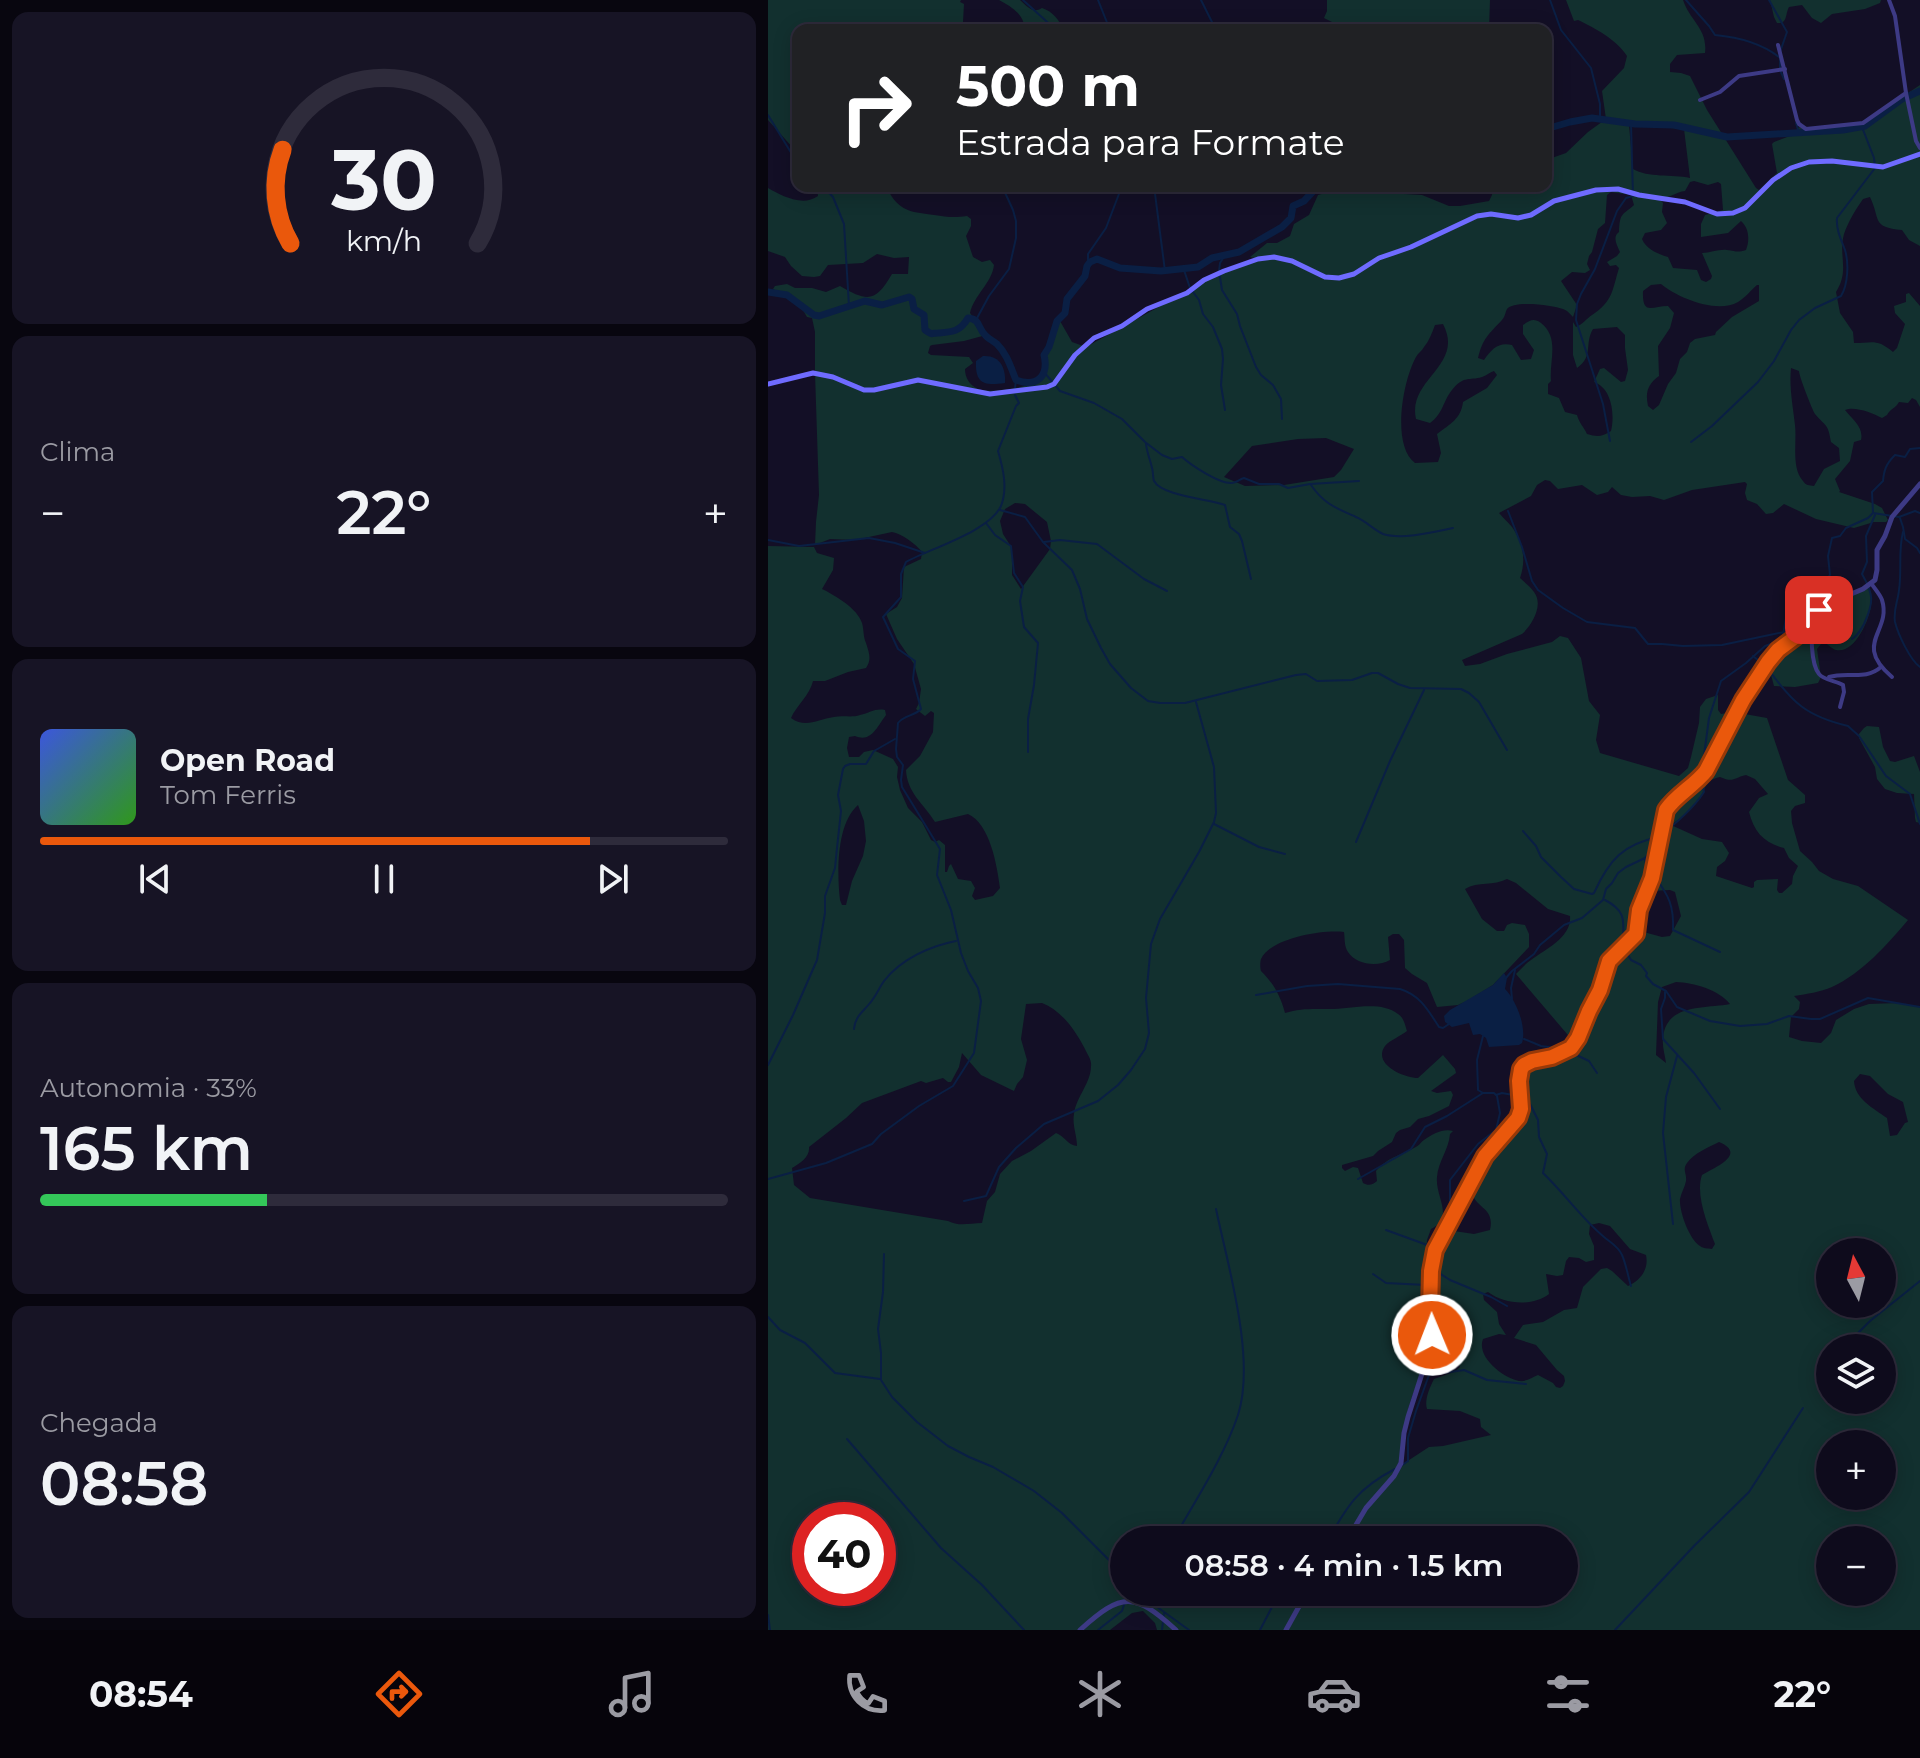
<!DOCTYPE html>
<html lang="pt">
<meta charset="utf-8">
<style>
:root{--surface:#0e0b1c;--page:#171425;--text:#f1f3f6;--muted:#9b9ba3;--line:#2e2b3b;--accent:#ea580c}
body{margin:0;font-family:Montserrat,sans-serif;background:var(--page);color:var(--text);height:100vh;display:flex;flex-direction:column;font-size:30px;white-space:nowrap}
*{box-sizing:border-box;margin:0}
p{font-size:26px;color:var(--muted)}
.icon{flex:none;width:44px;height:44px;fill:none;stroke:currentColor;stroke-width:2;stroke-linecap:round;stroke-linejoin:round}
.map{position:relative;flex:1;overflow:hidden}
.panel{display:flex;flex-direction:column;gap:12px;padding:12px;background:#08060f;width:768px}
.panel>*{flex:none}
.top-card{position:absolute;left:24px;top:24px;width:760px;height:168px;border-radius:16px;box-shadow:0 4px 20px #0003,0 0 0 2px var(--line);background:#202124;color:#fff;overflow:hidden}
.needle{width:52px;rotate:353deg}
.controls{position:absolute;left:1048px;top:1238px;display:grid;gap:16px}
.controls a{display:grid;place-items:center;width:80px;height:80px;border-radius:50%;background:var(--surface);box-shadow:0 4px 20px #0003,0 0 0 2px var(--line);font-size:40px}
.speed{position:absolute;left:24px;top:1502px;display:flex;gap:16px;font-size:40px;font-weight:700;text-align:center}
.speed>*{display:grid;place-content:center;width:104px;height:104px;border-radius:50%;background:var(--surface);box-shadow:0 4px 20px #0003,0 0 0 2px var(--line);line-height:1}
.speed .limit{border:12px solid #d22;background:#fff;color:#111}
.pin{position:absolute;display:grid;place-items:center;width:68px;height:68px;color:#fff;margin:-34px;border-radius:16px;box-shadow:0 4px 12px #0006}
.me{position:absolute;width:88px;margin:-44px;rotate:359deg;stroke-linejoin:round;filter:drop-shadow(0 0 6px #0008)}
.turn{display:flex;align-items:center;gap:28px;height:168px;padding:0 32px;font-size:36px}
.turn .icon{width:104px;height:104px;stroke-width:2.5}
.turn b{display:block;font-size:56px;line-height:68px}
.big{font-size:60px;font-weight:600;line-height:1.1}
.panel .widget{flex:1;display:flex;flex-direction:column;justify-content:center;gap:12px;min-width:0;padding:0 28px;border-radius:16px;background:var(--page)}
.panel .dial{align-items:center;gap:0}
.dial svg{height:208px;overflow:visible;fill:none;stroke:var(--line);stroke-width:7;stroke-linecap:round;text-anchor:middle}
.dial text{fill:var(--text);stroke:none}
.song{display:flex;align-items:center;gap:24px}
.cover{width:96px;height:96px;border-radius:12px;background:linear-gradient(135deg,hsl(230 70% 55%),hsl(110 70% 35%))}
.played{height:8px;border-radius:4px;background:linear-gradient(90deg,var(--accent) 80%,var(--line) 80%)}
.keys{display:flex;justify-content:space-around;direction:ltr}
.heat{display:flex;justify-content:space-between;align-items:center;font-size:44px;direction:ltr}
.charge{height:12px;border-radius:6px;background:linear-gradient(90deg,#34c759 33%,var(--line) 0)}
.trip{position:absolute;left:342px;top:1526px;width:468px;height:80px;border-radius:40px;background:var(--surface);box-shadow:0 4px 20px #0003,0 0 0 2px var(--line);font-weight:600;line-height:80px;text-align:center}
.dock{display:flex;height:128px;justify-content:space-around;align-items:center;background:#06040b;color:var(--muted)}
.dock .icon{width:56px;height:56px}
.dock .current{color:var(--accent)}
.dock b{font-size:36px;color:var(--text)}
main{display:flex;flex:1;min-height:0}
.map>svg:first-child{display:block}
</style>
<main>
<section class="panel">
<div class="widget dial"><svg viewBox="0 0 100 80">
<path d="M14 69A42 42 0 1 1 86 69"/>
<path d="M14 69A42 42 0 0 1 11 33" stroke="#ea580c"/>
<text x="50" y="56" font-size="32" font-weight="700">30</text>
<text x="50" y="72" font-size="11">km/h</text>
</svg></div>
<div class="widget"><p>Clima</p>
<div class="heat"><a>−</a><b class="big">22°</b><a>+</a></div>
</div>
<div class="widget">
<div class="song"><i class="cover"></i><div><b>Open Road</b><p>Tom Ferris</p></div></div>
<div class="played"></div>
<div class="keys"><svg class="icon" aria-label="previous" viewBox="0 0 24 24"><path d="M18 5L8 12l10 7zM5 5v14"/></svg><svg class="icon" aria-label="pause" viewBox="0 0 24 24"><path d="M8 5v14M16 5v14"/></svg><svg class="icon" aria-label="next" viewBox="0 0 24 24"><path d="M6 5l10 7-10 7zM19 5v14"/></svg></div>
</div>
<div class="widget"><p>Autonomia · 33%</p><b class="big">165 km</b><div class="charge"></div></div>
<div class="widget"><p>Chegada</p><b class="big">08:58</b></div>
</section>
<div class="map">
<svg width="1152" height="1630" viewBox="0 0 1152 1630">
<rect width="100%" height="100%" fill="#130f26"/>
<g fill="#12302f" fill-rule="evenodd">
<path d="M0 0H193L192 2 196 4 195 22 208 30H30V149H26L0 120Z"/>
<path d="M231 0H252C259 6 264 14 274 8 284 11 292 20 295 30H257C256 14 244 7 231 0Z"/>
<path d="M559 0H722L721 30H567L566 23 556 18 559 11Z"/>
<path d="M798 0H915C922 21 940 29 937 53L909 55 902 64V72L913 73 922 76 939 110 988 188 991 190 1009 173 1004 144 1006 142 1027 134 1031 127 1040 131 1098 121 1152 85V246L1141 240 1134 230C1103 227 1113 220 1102 197L1095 199C1088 209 1080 222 1076 234 1070 256 1082 270 1068 292L1072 313 1085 332 1086 343C1104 343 1109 338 1125 352L1129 348 1137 324 1127 313 1126 306 1138 302V294L1141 293 1152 306V407L1148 400 1144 398 1140 403 1131 402C1128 408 1122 409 1119 415L1114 418C1104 413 1087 406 1077 410 1084 419 1096 427 1093 440L1086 442 1082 461 1067 479 1072 491 1071 492 1107 504 1114 508 1120 520 1118 522H1106L1086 528 1048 519 1016 504 1005 513 998 514 989 504 979 500 977 493 979 484 977 482 924 490 896 500 882 496 864 497 853 495 844 487 840 492 829 495 814 485 790 489 782 481 777 480 769 485 763 496 731 513C735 518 740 522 744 527 756 543 758 561 752 578 756 582 763 587 766 592 776 605 764 625 754 634L694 660 697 666 712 664 739 654 784 642 792 636 800 638 813 658 821 701 832 715 828 740 832 753 911 776 920 768 923 757 931 723 932 707 938 699 950 695V710L953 714 959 713 969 708 971 713 999 718 1020 780 1037 795V803L1027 806 1023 811 1024 823 1032 851 1044 862 1051 871 1065 879 1090 886 1140 920C1119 945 1094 973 1064 987 1052 992 1039 994 1026 996L1032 1002 1031 1009 1023 1017 1021 1037 1034 1041 1053 1043 1063 1033 1068 1020 1086 1009 1101 1004 1130 1003 1152 1007V1630H389L387 1623 375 1611 364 1613 342 1630H0V546L46 547 49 553 66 558 65 570 54 589C68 596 89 608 94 623 96 630 95 636 98 643 101 653 104 659 98 668L80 672 57 681H45C42 695 28 706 23 718 38 729 50 719 66 717 75 715 84 718 92 715 102 713 107 708 117 710L118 715C109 727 103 743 87 736L81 737 79 748 81 757H91L96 752 105 750 125 759 130 767 129 777 132 790 140 808 154 822 163 840 167 842 171 840 177 845V872H179L181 866 183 864 190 879 203 881 207 888 204 896 207 900 225 896 232 888C229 865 222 824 200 814L167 822C156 804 139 793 138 770L152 756 165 732 166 713 163 711 157 716 148 709 151 703 153 689 146 664 129 639 118 614 129 607 134 598 136 567 153 559 154 552C148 544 134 534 124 532L87 540 62 539 47 545 48 522 51 495 47 373V332L44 318 39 317 32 305 5 289 7 286 19 284 27 288H44L58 292 72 286C101 303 108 301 124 274H140L141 257 126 258 109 254 95 263 60 265 52 276 46 277 34 276 23 266 17 257 0 251V188C14 196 35 207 50 196L49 189 46 186H128L121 192C133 213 146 212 166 215 178 217 187 218 199 216L203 219V226L198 236 205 257 214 262 222 260 226 265C224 283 206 295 202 313L218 335 196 341 164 345 162 346 160 353 163 355 201 357 205 363 197 369C197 377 201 385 210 389 221 394 268 387 275 377 282 369 278 362 277 353 277 349 284 328 286 323L292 321 304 342 318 347 447 276 487 258 482 257 499 243H509L522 236 526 224 541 215 550 195 564 191 566 186H639L635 192 636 194 654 195 681 206H692L721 201 724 195 725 186H778V160L798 153 820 132 838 119 834 91 856 68 859 56C849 40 827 28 810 20L806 21ZM861 125 916 129 922 178C904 174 880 178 865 169ZM926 181 940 185 950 182 953 184 955 210 937 215 933 224V237L960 233 973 221C981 228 982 240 978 250 969 253 968 251 959 250 951 249 942 253 934 253L944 276 943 279 938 282 933 280 929 270 905 268 900 257C890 254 878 249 874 239L877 233 893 230 899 223 894 212 895 203 892 199C902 198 908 192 917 191L922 182ZM843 192 863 195 866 205C854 216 852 212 851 232 844 237 849 245 852 252L849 256 839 262 842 266 848 265 851 268C844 291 845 301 824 315 818 319 815 324 808 327L805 322V355L809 368C826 356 816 344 825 329L849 327 857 335V348L860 370 857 381 853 382 836 368 832 369 826 382C844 388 847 415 843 431 834 437 829 437 819 434 816 427 811 423 809 415L797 412 791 398 780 394V384L783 381C781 361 792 338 773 323 766 318 762 320 755 325V334L766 350 763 359 753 360 744 345C730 342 724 349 716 360L710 358C715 338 720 335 734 320 737 317 737 313 739 309 746 300 785 305 795 309 800 311 801 313 805 317L809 305 793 281 804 272 817 273 822 270 819 264 821 256 824 252 830 229 837 223 839 195ZM893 284C910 298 949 314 970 302 977 298 983 290 989 285H991V301L964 317 948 332 947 335 927 339 922 343 919 352 912 359 908 373 900 384 891 405 885 410 880 406C877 392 880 384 891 376L890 346 902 328 906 313 900 306C884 306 874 316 875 291L883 285ZM675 324C697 366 639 379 648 419L662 423C675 414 675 401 684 390 696 375 701 381 714 377 718 376 722 372 726 371L729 375 719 388 695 402C693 419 682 424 669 434L673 453 670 462 647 463C623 445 635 380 648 357 650 353 654 351 656 347 661 341 664 333 667 325ZM1023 368 1031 371C1031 376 1044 409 1047 414 1058 427 1060 423 1063 442L1071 448 1072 461 1056 469 1046 486C1041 485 1038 486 1035 481 1023 468 1029 442 1027 425 1025 406 1021 388 1023 368ZM558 438 586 449 573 470 566 477 516 485 477 486 456 477 484 446 530 439ZM247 503 257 504 279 522 283 541 282 549 253 589 244 575V548L235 534 232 521 237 509ZM978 775 987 779 1000 794 991 798 981 812C986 832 996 843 1016 848L1021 858 1030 866 1025 876 1024 884 1014 893H1011L1009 890 1010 879 989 880 986 882V887L984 888 948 876 949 867 957 861 961 853 954 842 934 839 903 825C913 818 922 811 930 801 939 790 934 781 952 777 966 783 965 778 978 775ZM90 805 96 821 98 841 95 856 84 881 78 905H74L72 900C69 874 68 824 90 805ZM739 879 748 883 780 909 802 916C804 937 778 949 763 960 757 964 753 969 748 974L799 1034 804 1040V1045L780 1058 749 1069 752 1099 748 1122 728 1143 718 1150 703 1184C702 1210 728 1204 722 1230L706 1234 686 1231 673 1238 667 1259V1312L664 1318 659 1309 656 1308 661 1281 658 1261 659 1240 663 1229C687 1217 667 1197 669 1177 670 1162 681 1149 682 1134L685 1131C676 1128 664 1134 656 1140 651 1144 652 1145 646 1148 633 1155 618 1158 608 1171L609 1181C605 1185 600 1186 595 1183L590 1168 585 1167 577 1171 574 1168V1165L605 1156 610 1151 624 1142 628 1133 632 1130 642 1127 650 1119 661 1116 681 1106 685 1095 683 1091 669 1093 663 1091 688 1073 687 1069 675 1055 650 1078C636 1078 604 1064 617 1046 622 1040 633 1036 639 1031 637 1025 636 1018 630 1014 613 1000 582 1009 561 1009 546 1009 532 1008 517 1013 512 995 506 984 493 971 492 968 492 962 493 959 502 938 556 929 576 932 577 939 576 946 580 952 588 965 610 967 622 960L620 937 625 934H631L636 940 637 968 644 974 659 983 669 1007 690 1005 699 1001 725 985 761 947V934L757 925 744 923 739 925 736 931H729L714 919 697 889C710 881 726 886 739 879ZM902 890 907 892 913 916 902 936 894 937 872 931 875 905 882 891ZM908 982C926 983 950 989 962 1004 937 1009 898 1003 895 1038 894 1046 897 1055 898 1063L888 1055 890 1002 894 987ZM274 1003C294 1011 307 1030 317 1049 319 1054 324 1060 323 1066 323 1083 308 1097 306 1114 304 1125 309 1135 309 1146 299 1145 297 1136 288 1133L263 1151 244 1161 232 1174 227 1192 219 1201 214 1223C202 1223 191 1227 180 1221L42 1198 26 1185 24 1168C32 1163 42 1157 41 1147L78 1118 94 1103 153 1081 158 1083 175 1078 180 1082H183L191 1067 194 1053 213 1075 246 1091 249 1084 255 1077 259 1060 253 1039 258 1004ZM1092 1074 1102 1076 1120 1094 1135 1102 1140 1122 1137 1123 1129 1135 1122 1136 1119 1118C1105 1108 1087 1099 1086 1081ZM951 1142C980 1154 946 1168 934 1175 927 1195 940 1225 947 1244L944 1249C939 1248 936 1249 932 1246 921 1239 911 1211 912 1199 913 1193 917 1187 918 1181 919 1173 914 1170 919 1163 926 1153 941 1147 951 1142ZM831 1223 842 1226 862 1249 878 1255C881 1269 873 1280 860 1286L844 1271 839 1268 833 1269 815 1287 809 1308 796 1310 775 1322 755 1325 746 1338 768 1345 789 1370 796 1376 797 1381 795 1386 792 1388 788 1387 785 1383 770 1375C764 1377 759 1382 751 1381 735 1378 708 1357 715 1339L731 1334 738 1335 731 1324 729 1312 716 1300 715 1294 720 1292C736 1304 764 1307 781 1294L778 1274 789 1276 795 1275 798 1261 801 1257 811 1258 818 1262 826 1260V1246L821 1234 822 1225ZM1062 1252H1114V1304H1062ZM1062 1348H1114V1400H1062ZM679 1362 690 1363 692 1367 686 1372 666 1379C662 1387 656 1400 659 1409L692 1411 712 1419 713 1427 723 1435 675 1446 661 1447 635 1464C632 1430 641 1400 655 1369L668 1367ZM1062 1444H1114V1496H1062ZM42 1520H110V1588H42ZM356 1540H796V1592H356ZM1062 1540H1114V1592H1062Z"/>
<path d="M1002 0H1113L1112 3 1097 9 1064 14 1053 23 1044 18 1034 5 1021 7C1017 14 1020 24 1009 23L1006 17Z"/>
<path d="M1101 586C1103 593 1104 599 1103 606 1101 620 1087 654 1068 650 1064 649 1061 645 1057 643L1053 644 1049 649 1053 677 1050 683 1027 687 1006 686 1001 667 1006 651 1032 633 1053 606Z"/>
<path d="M1099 726 1111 727 1115 747 1122 761 1127 762 1146 756 1152 772V823L1148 822 1147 818 1146 794 1129 793 1117 789 1109 779 1107 767 1091 738V734L1096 728Z"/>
</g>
<g fill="#0a1f44">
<path d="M215 356C232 355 238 368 237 383 216 386 207 384 208 361Z"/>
<path d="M736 973 739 978 737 989C748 1000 759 1027 754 1043L751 1045 721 1047 718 1038 712 1034 705 1035 701 1023 684 1027 677 1022 676 1016 682 1010 725 985Z"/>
</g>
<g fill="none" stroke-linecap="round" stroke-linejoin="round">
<g stroke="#0a1f44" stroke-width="2">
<path d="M255 0 288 30"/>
<path d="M330 0 342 30"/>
<path d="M433 0 448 30"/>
<path d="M782 0 793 30 823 68 832 104V119"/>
<path d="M918 0 941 26 947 35C969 37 993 43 1011 57"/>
<path d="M1001 0 1019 32 1012 52"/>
<path d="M1012 58V70L1016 79"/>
<path d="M0 115 30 164"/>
<path d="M1028 123 1031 133"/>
<path d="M55 186 65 197 76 224 81 306"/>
<path d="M386 186 397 271"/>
<path d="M457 255 452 263 451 271 454 290 469 314 472 326 488 367 493 375 505 385 513 399 514 419"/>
<path d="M320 264V254L338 228 354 186"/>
<path d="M416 270 422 288 431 300 435 314 445 327 454 349 455 359 453 385 457 410"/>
<path d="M208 320 221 296 241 269 248 238V221L245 210 234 186"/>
<path d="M276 372 292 391 326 403 354 419 377 442 394 455 404 459 414 457C423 465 451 484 464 483 468 483 472 479 476 478L491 484H511L520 488 542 484 591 481"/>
<path d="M247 388 248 380"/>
<path d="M842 441 835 404 808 320 809 304 813 294 827 269 849 211 858 198 865 196 863 124"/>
<path d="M923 442 944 426 990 382 1006 361 1023 330 1031 320 1047 308 1073 296C1080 285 1081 263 1077 250 1073 239 1068 230 1069 218L1107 168 1106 158 1094 127"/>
<path d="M378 444C379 453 382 459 384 468 385 470 385 479 386 481 394 496 441 499 457 505L462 527 471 534 474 541 483 579"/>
<path d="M543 485C556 504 568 508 588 517 598 521 606 530 615 534 634 540 666 532 685 528"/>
<path d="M232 510 257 517 275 542 304 570 312 589 319 619 333 648 342 664 363 688 380 701 392 703H417L528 675 538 674 549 681 584 680 604 673H610L630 684 642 688 693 689 701 693 711 702 739 750"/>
<path d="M740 511 754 547 764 581 770 590 795 608 819 622 867 628 880 644H894L915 646 954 645 1016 632"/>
<path d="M1105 512 1104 492 1115 481C1116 470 1118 464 1127 455L1137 457 1142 449 1152 448"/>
<path d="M1132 518 1135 527 1137 539 1149 548 1152 553"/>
<path d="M218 523 227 535 243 546 246 573 255 587 252 601 256 627 270 643 266 685 260 719V752"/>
<path d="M1135 532C1130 551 1134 571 1131 590 1130 601 1125 610 1127 622 1130 634 1142 660 1152 667"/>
<path d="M0 540 31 546 101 538 127 543 157 553"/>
<path d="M276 542 292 540 329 544 376 579 399 591"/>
<path d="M1084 639C1090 635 1092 631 1096 624 1106 602 1106 595 1094 574L1099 562 1098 536 1107 515"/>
<path d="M985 656 996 665"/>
<path d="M1000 669C1025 703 1038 716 1080 726L1091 736 1118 776 1142 794 1152 824"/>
<path d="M931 775 930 771 935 763 941 718 953 681 978 663 997 646 1014 640 1018 618 1025 609 1029 596 1055 584 1062 575 1060 556 1064 538 1072 536 1078 528 1100 518 1105 513 1131 517 1147 511 1152 513"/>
<path d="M446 824 491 847 517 854"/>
<path d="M755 831 768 846 773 857 793 877 806 889 824 894 826 893C841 860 855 844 891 837"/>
<path d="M896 832C909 823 927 806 936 792L934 781"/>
<path d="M588 842 622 761 656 690"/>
<path d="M877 860 882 872"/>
<path d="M887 877C901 896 906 906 905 930L952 952"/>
<path d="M837 900C860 912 855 922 855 944"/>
<path d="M857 950 863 960 873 965 879 973 878 976 885 984 898 991 909 1007 942 1021 972 1026 999 1024 1021 1016 1043 1019H1052L1100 998 1152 1007"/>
<path d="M737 979 744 971 766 954 772 945 796 925 814 918 835 900 838 889 844 883 850 873 858 867 877 858 888 845"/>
<path d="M897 992V998L893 1009 895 1039 926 1073 952 1109"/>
<path d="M488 995 539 986 570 984 632 989C652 995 660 1010 671 1027L675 1028 681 1024"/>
<path d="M744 999 743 988 747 970"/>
<path d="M86 1029C87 1016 95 1012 102 1003 108 996 111 988 116 981 133 959 162 946 188 941"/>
<path d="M715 1036 709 1060 710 1090 715 1093"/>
<path d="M756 1039 773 1046 796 1049"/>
<path d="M802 1052 821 1061 829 1073"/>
<path d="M0 1065 25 1015 49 960 57 913V896L67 868 69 848 73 811 70 795 75 769 77 766 82 764H98L106 751 127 739"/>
<path d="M0 1179 58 1163 104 1144 113 1134 151 1106 185 1086 206 1053 213 1001 210 988 200 971 193 953 183 910 169 875 172 849 134 787 133 780 135 765 129 757 128 749 130 723C136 715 147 716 153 709L145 679 147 661 130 649 115 617 133 597V574L138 562C161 549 222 531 233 506 240 488 235 468 230 451L248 406 251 403 247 395"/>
<path d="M590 1179 643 1149 657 1127 679 1116 715 1093H726L728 1095 734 1093 756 1097 762 1104 770 1120 771 1137 779 1154 775 1173C797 1194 813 1218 836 1237 842 1242 851 1247 854 1255 858 1264 860 1276 863 1286"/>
<path d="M196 1201 218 1196 231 1167 248 1148 276 1124 330 1101 350 1085 363 1070 377 1049 381 1033 378 998 383 944 392 919 431 852 446 822 448 813 446 767 428 702"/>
<path d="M905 1224 895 1133 898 1097 909 1056"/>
<path d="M618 1230 662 1246"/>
<path d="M116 1254 115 1292 110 1329 113 1353V1380L124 1397 149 1422 180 1446 201 1457 225 1467 266 1491 294 1513 356 1575"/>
<path d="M657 1264 682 1280 723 1297 739 1306"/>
<path d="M605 1274 618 1283 658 1285 655 1271 656 1264 666 1239 682 1213V1180L710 1144 728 1130 732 1113 729 1096"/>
<path d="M0 1317 12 1330 37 1343 67 1373 112 1379"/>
<path d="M1075 1348 1102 1321 1152 1281"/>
<path d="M79 1439 173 1548 214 1585 256 1630"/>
<path d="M633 1466 640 1461V1438L648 1411 661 1375 696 1370 719 1380 758 1384"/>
<path d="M405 1540C427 1501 456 1457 470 1415 488 1359 460 1266 448 1209"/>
<path d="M560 1540C579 1506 590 1488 627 1469"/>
<path d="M374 1596 421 1630"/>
<path d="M369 1601 376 1592"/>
<path d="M0 1615 2 1630"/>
<path d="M330 1630 354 1611 360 1592"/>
<path d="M394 1630 396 1613"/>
<path d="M492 1630 504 1607 516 1592"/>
<path d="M847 1630 926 1546 981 1492 1035 1408"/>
</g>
<g stroke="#0a1f44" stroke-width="7">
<path d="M778 129 802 122 824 118 867 124 906 125 959 137 1075 130 1097 126 1134 99 1152 91"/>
<path d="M0 292 19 295 46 315 51 316 97 301 114 305 141 297 144 299 146 309 156 315 157 330C167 336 159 333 170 333 184 332 192 332 200 318 213 319 209 328 218 336 221 339 225 341 229 344 239 354 243 368 248 380 269 388 281 376 276 355L281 347 289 321 297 313 299 299 317 276 319 266 322 262 329 259 352 268 393 271 430 267 444 258 471 252 514 227 523 218 525 206 536 201 550 186"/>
</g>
<g stroke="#3d3a85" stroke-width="4">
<path d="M1121 0 1127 16 1138 93 1148 141 1152 148"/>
<path d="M1010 45 1029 120 1031 124 1038 129 1095 123 1138 93"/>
<path d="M932 100 952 92 971 76 1017 69"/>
<path d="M1103 583C1106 588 1112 594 1114 600 1124 632 1084 643 1124 677"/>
<path d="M1046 620C1042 632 1043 664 1051 674 1055 680 1069 681 1075 685L1076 692 1072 707"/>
<path d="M1061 677C1080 671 1097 681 1113 667"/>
</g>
<g stroke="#3d3a85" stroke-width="5">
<path d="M579 1540 598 1508 626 1476 633 1463 636 1433 640 1417 662 1349 663 1271 667 1250 717 1156 750 1118 753 1105 751 1081 753 1069 756 1065 764 1061 784 1057 803 1048 810 1038 821 1011 832 990 841 961 868 934 871 910 884 878 898 810C908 795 926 786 938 771L975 700 1005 656 1038 629 1051 610 1064 602 1095 589 1107 580 1109 570V550L1117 536 1124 517 1152 484"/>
<path d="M312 1630C354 1592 366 1592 408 1630"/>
<path d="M518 1630 539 1592"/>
</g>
<path stroke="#6f6bff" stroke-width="5" d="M0 384 45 373 65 377 96 390H106L150 380 222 394 279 387 286 384 307 355 326 338 354 326 379 309 419 293 436 280 456 271 490 259 506 257 524 261 557 277 571 278 586 274 611 258 643 247 709 216 723 214 750 218 763 215 786 201 828 190 850 189 871 195 917 202 949 214 965 213 977 208 1005 180 1023 168 1041 162 1064 161 1115 167 1152 154"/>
</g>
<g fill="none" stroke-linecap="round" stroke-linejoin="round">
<g stroke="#983908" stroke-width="20">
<path id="route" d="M664 1335 662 1311 663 1271 667 1250 717 1156 750 1118 753 1109 751 1081 753 1069 756 1065 764 1061 784 1057 803 1048 810 1038 821 1011 832 990 841 961 868 934 871 910 884 878 898 810C908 795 926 786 938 771L975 700 1000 662 1010 650 1038 629 1051 610"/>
</g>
<use href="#route" stroke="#ea580c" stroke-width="14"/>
</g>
</svg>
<div class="controls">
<a><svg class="needle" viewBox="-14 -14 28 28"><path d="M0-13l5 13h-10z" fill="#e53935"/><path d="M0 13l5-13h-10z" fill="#9b9ba3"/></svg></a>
<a><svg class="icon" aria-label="layers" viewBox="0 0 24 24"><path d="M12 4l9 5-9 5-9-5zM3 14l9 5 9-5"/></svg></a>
<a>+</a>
<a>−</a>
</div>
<div class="speed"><div class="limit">40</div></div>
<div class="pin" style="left:1051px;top:610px;background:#d93025"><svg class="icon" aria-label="arrive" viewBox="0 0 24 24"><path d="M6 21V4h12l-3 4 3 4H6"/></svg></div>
<svg class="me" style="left:664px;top:1335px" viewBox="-20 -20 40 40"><circle r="17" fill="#ea580c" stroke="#fff" stroke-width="3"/><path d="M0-11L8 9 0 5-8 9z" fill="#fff"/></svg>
<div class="trip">08:58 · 4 min · 1.5 km</div>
<div class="top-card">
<div class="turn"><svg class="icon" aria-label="right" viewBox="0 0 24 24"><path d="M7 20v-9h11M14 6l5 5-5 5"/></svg><div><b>500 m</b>Estrada para Formate</div></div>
</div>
</div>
</main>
<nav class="dock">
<b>08:54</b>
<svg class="icon current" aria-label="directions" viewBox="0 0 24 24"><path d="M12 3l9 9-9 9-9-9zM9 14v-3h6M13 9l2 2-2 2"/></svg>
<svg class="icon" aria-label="music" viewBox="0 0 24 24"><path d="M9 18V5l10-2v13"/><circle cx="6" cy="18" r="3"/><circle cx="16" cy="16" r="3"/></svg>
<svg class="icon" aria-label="phone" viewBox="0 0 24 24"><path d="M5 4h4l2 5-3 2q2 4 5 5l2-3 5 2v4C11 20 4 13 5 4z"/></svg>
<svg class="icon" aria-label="climate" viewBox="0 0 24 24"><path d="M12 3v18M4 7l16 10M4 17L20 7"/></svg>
<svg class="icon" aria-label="car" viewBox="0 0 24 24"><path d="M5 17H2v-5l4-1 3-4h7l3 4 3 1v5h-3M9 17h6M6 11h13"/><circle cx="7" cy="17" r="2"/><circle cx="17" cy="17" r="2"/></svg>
<svg class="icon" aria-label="filters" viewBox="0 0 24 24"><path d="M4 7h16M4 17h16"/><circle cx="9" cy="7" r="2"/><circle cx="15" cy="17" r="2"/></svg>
<b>22°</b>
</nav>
